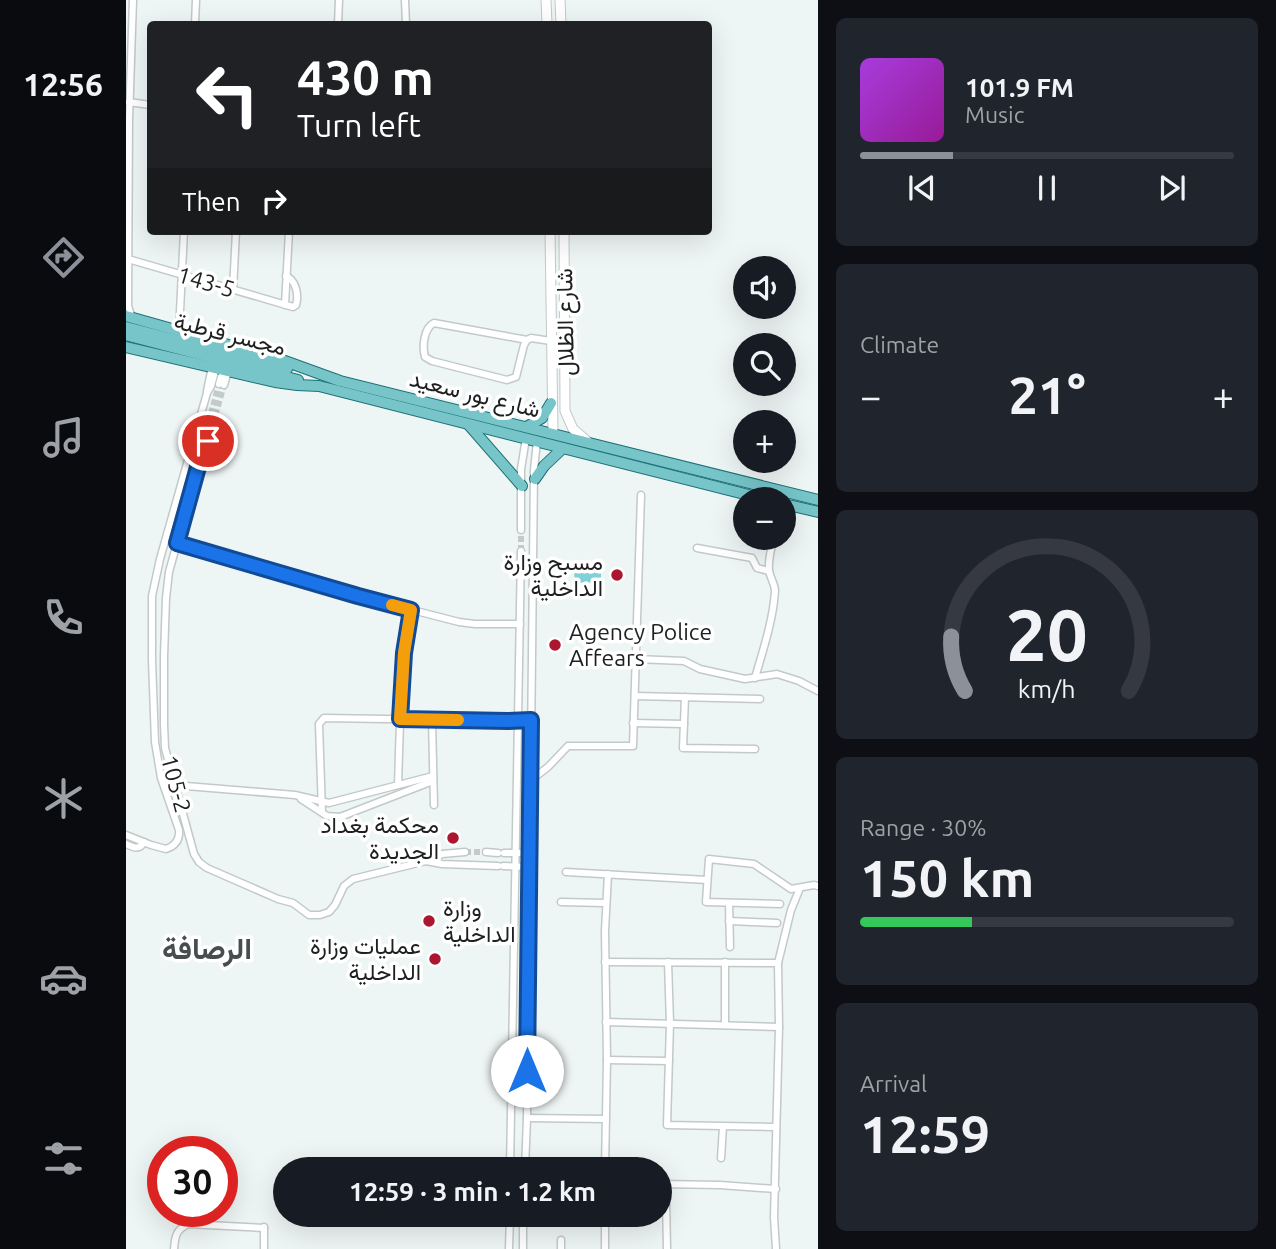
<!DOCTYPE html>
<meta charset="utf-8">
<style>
:root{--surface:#171b24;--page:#20242c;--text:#f1f3f6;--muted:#9ea1a6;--line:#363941;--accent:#8c9099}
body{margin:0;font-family:Ubuntu,Vazirmatn,sans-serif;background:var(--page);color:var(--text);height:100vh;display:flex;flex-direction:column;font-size:26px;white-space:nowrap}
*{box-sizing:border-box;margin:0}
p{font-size:23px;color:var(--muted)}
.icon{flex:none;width:38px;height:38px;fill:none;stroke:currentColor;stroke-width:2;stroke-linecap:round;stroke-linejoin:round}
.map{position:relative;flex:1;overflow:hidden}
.panel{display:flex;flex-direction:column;gap:18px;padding:18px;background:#0d0f14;width:458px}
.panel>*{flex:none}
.guide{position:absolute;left:21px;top:21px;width:565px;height:214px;border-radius:7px;box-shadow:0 7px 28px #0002;background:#202124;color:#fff;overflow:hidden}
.tools{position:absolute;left:607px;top:256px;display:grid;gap:14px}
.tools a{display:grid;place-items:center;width:63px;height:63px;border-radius:50%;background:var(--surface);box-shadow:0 7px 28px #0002;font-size:35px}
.speed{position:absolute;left:21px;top:1136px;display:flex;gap:14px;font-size:35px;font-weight:700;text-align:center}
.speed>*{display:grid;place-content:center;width:91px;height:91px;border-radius:50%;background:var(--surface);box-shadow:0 7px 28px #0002;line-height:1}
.speed .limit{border:10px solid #d22;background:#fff;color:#111}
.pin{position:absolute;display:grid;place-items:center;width:60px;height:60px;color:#fff;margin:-30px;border:4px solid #fff;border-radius:50%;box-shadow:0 2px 7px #0007}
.me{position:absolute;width:77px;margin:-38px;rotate:0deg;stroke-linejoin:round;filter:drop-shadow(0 0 5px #0008)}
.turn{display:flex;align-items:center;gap:24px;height:147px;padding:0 35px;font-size:32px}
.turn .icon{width:91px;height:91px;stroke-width:2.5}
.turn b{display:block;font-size:49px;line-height:60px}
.then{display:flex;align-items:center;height:66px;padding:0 35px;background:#0003;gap:14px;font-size:26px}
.big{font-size:52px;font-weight:700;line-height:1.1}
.panel .tile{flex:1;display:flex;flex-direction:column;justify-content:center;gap:10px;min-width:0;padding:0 24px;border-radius:10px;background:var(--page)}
.panel .dial{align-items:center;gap:0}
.dial svg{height:182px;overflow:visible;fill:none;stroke:var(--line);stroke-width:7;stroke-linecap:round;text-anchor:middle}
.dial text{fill:var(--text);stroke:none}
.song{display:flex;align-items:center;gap:21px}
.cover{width:84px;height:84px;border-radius:10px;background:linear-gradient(135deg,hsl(280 70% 55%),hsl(300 70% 35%))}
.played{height:7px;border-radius:4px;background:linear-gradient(90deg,var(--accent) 25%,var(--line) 25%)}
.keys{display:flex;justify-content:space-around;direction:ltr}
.heat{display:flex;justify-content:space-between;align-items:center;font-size:38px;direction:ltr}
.charge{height:10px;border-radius:5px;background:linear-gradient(90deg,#34c759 30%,var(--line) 0)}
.trip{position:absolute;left:147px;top:1157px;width:399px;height:70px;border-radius:35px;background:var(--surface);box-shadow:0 7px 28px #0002;font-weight:700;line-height:70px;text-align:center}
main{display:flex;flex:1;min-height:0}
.menu{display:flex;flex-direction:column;width:126px;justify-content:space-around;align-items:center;background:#090b0e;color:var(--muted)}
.menu .icon{width:49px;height:49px}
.menu .selected{color:var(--accent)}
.menu b{font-size:32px;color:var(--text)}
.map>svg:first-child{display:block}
</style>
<main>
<nav class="menu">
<b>12:56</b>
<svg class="icon selected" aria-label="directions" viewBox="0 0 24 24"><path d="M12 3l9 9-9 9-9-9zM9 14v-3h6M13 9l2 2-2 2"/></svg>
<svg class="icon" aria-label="music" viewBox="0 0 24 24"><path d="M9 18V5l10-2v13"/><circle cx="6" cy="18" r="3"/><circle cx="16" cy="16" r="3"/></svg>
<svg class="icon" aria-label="phone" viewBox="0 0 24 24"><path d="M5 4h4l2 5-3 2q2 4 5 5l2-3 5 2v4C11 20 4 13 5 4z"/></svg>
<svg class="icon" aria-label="climate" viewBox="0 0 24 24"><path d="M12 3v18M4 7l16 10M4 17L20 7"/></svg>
<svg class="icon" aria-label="car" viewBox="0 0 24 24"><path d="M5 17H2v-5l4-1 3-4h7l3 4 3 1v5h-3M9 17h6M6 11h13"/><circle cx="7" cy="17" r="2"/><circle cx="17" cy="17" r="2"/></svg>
<svg class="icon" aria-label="filters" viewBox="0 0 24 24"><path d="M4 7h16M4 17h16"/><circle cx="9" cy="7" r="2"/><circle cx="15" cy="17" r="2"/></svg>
</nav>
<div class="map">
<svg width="692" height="1249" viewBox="0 0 692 1249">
<rect width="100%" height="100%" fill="#eef5f5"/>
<path fill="#80d1d5" d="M475 570V582L449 583 448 571Z"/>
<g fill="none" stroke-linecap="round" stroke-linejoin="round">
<g stroke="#c4caca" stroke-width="6" stroke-dasharray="6 3" stroke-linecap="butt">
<path d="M78 440 93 384"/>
<path d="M82 441 98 385"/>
<path d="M395 551V530"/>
<path d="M339 852H360"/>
</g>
<g stroke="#c2c9c9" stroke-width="9">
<g id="street">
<path d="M279 0 280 24"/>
<path d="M69 24 70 0"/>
<path d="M212 24 213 0"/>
<path d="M3 102 24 105"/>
<path d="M2 259 167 307 170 305C173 295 170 280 160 276"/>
<path d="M107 290 110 231"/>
<path d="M159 305 163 231"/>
<path d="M6 318 2 306 3 121 7 0"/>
<path d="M53 331 58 231"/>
<path d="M401 340 398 345 390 377 381 380 306 361 299 357C296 346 298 328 308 323L401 340 405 338 425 341"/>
<path d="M93 384 97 370"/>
<path d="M98 385 102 371"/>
<path d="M81 391 86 367"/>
<path d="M78 440 77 449 43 572 40 598 38 656V724L39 748 68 854 73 862 81 868 152 899 167 903 183 915H194L203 912 209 905 218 886 227 879 300 861 316 854 339 852"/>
<path d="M395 530V469L400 438"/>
<path d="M51 543 232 596 333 622 349 624H394"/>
<path d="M571 548 626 558 631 568 643 571"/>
<path d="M510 659 558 661 574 669 619 679 651 674 673 681 692 691"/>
<path d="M629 678C637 650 647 621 649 591 649 584 644 578 643 570 642 559 645 548 648 537"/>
<path d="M509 696 634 699"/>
<path d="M559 697 557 748 629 749"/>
<path d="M306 720 308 805"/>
<path d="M507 723 558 724"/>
<path d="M405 780 422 767 442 746H507L515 495"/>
<path d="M48 785 169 795 203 803 307 776"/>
<path d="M272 785C274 726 274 668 286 610"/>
<path d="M175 799 201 816 214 817 307 781"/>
<path d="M196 812 193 724 198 718 382 721 405 720"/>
<path d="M0 835 25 845 40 849C49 846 54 840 53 830L35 778 29 742 26 660V596L34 559 81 393 85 386 90 368"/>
<path d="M0 844C7 847 13 851 18 842"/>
<path d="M360 852 372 853"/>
<path d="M378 853H404"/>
<path d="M300 861 316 864 372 866"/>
<path d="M377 866 403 867"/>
<path d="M440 872 581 880"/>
<path d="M435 902 479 903"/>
<path d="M603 903 604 947"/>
<path d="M654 904 580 902 583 859 628 864 665 889 688 885 692 886"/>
<path d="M603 921 651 923"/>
<path d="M479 962 652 963"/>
<path d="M542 962 544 1023 541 1125 650 1127"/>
<path d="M599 962V1024"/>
<path d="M480 1022 653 1027"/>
<path d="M481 1060 543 1061"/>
<path d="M401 1118 480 1119"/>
<path d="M595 1158 597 1127"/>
<path d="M384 1169 395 551"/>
<path d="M399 1169 401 1118 408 470 411 441"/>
<path d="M479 1169 481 1060 479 931 482 874"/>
<path d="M534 1184 594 1185 650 1189"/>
<path d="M540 1199 541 1249"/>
<path d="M435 1240V1249"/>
<path d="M48 1249C49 1236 50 1230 62 1224L138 1228"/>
<path d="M138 1249V1227"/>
<path d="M383 1249 384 1214"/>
<path d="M397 1249V1214"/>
<path d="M479 1249V1219"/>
<path d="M650 1249 648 1217 653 1027 652 963 665 910 674 888"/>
</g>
</g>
<g stroke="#c2c9c9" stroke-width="11">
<g id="secondary">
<path d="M420 0 421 24"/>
<path d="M434 0 435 24"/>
<path d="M424 231 427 433"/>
<path d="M438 231 439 411 447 429 461 441"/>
</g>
</g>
<g stroke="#1d7276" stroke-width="12">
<g id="primary">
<path d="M0 316 156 360 214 381 692 500"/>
<path d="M0 327 161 369"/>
<path d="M0 335 172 380"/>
<path d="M0 347 149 382 171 385 193 386 638 499"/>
<path d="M342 424 396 486"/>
<path d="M402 426 416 418 425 403"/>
<path d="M409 479 418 466 437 448"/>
<path d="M658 504 692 512"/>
</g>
</g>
<use href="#street" stroke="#fff" stroke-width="6"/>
<use href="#secondary" stroke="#fff" stroke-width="9"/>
<use href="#primary" stroke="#77c5c9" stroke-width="10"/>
</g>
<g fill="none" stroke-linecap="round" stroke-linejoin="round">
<g stroke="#114b97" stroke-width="18">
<path id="route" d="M82 441 77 449 51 543 232 596 285 610 278 653 274 719 382 721 405 720 401 1071"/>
</g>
<use href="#route" stroke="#1a73e8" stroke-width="12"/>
<path stroke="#f59e0b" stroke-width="12" d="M266 605 285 610 278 653 274 719 332 720"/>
</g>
<g fill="#ac162f" stroke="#fff" stroke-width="2.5">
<circle cx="491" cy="575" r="7"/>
<circle cx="429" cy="645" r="7"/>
<circle cx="327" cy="838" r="7"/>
<circle cx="303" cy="921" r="7"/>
<circle cx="309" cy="959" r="7"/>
</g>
<g text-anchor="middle" stroke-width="7" stroke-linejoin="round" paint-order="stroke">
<g font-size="23" fill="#1e2020" stroke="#fff">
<text transform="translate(80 282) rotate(16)" y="8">143-5</text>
<text transform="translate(439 322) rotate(-91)" y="8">شارع الظلال</text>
<text transform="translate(104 334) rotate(14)" y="8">مجسر قرطبة</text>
<text transform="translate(349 394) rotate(14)" y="8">شارع بور سعيد</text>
<text transform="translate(50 784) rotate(75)" y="8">105-2</text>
</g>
<g font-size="23" fill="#1e2020" stroke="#fff" text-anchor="end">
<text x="477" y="570">مسبح وزارة<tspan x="477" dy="26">الداخلية</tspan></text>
<text x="443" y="640" text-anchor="start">Agency Police<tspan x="443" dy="26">Affears</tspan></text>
<text x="313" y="833">محكمة بغداد<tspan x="313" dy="26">الجديدة</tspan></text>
<text x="317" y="916" text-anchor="start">وزارة<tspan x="317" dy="26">الداخلية</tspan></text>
<text x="295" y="954">عمليات وزارة<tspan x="295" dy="26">الداخلية</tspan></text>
</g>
<g font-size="30" font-weight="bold" fill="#484e4e" stroke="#fff">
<text x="81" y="959">الرصافة</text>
</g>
</g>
</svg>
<div class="tools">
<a><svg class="icon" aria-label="sound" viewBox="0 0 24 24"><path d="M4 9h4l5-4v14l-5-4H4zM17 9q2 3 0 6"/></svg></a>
<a><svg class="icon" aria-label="search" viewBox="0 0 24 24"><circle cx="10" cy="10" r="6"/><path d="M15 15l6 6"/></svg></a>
<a>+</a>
<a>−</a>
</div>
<div class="speed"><div class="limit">30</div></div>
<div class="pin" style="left:82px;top:441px;background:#d93025"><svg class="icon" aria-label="arrive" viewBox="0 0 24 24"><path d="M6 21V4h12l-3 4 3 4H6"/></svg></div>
<svg class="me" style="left:401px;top:1071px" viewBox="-20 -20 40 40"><circle r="19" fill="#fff"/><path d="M0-13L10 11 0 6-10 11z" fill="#1a73e8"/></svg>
<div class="trip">12:59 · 3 min · 1.2 km</div>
<div class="guide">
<div class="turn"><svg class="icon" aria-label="left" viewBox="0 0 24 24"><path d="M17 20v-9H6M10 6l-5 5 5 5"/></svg><div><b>430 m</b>Turn left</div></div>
<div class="then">Then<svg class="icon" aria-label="right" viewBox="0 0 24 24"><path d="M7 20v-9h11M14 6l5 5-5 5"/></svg></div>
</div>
</div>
<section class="panel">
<div class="tile">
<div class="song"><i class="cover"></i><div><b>101.9 FM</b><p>Music</p></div></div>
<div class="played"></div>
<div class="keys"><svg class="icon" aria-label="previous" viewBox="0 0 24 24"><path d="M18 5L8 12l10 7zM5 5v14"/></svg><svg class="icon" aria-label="pause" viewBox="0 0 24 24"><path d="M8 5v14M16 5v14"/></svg><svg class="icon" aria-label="next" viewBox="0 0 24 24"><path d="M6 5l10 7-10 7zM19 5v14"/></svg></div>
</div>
<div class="tile"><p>Climate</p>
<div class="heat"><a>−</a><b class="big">21°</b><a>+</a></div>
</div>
<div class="tile dial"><svg viewBox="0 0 100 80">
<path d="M14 69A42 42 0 1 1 86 69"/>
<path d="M14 69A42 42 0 0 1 8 45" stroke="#8c9099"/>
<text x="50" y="56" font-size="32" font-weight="700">20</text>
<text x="50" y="72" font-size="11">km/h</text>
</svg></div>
<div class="tile"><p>Range · 30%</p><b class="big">150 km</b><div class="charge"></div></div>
<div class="tile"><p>Arrival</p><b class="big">12:59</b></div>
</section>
</main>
